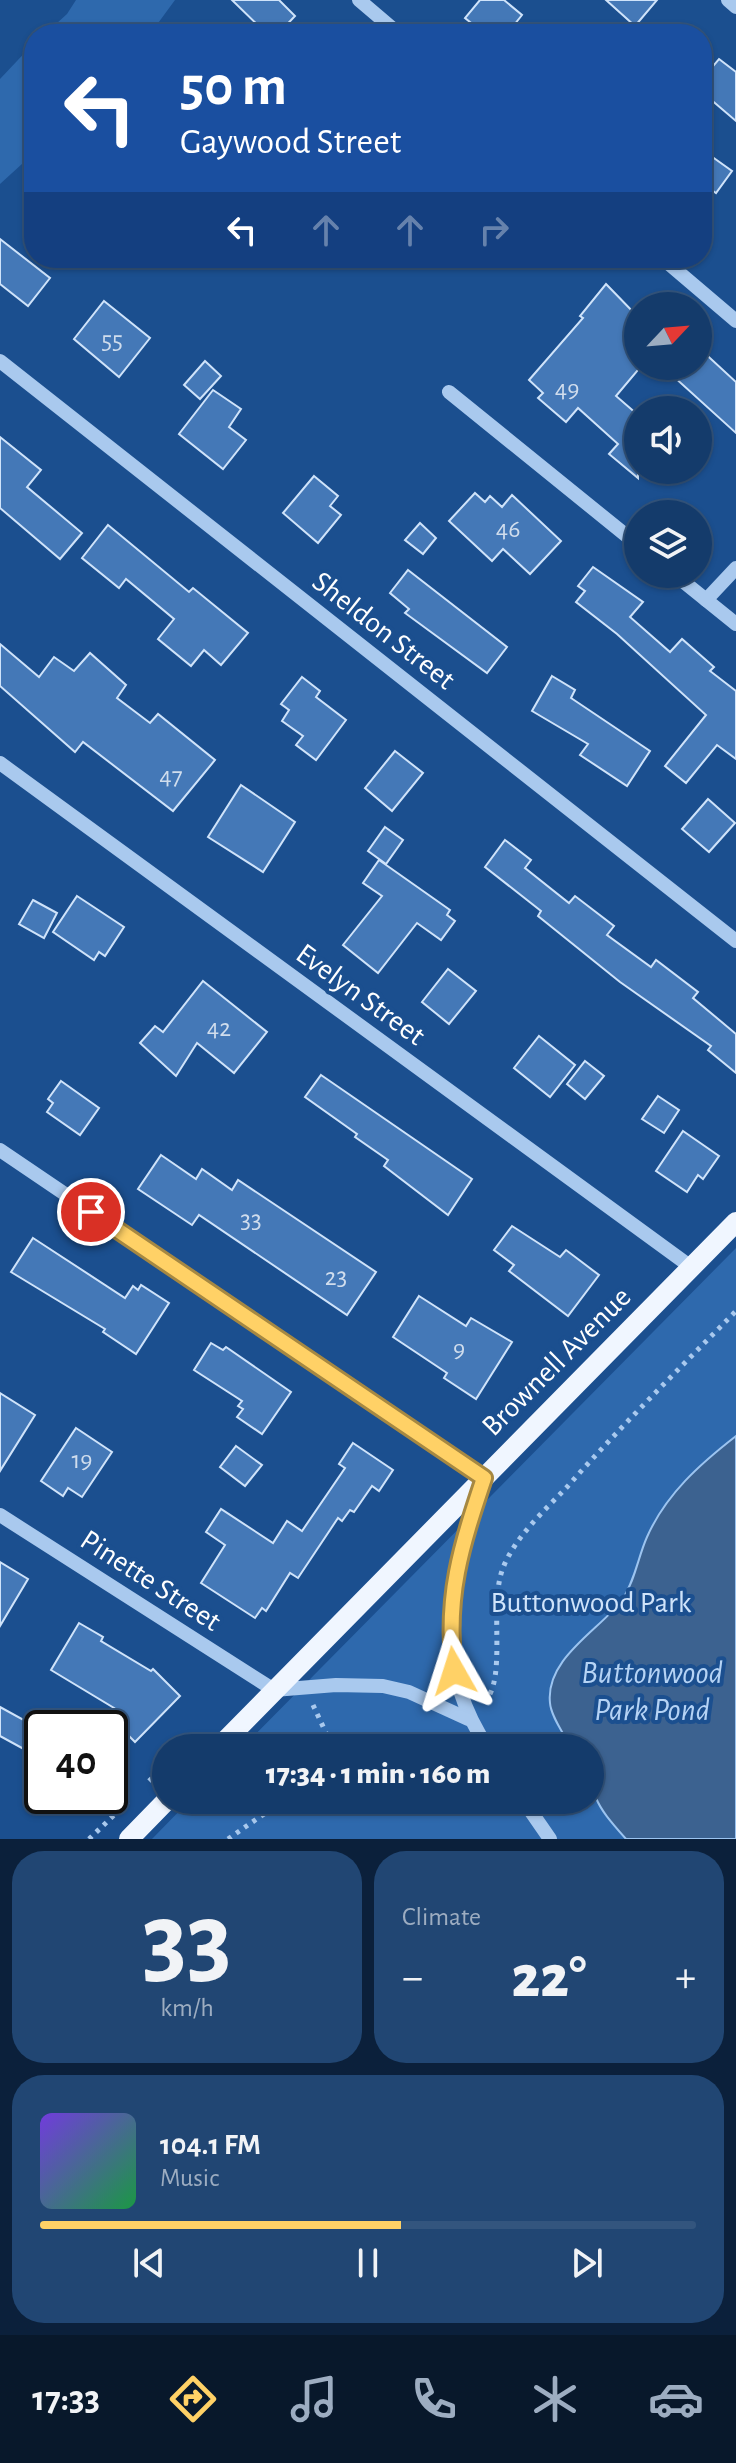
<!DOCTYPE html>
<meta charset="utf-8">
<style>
:root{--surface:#143b6b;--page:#214673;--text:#f1f3f6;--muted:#9dadc1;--line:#33557e;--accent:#ffd166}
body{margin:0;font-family:"Alegreya Sans",sans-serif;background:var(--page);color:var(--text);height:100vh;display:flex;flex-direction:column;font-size:30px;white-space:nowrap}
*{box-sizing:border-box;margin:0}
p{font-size:26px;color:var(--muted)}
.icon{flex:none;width:44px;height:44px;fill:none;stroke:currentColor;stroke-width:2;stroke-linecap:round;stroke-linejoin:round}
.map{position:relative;height:1839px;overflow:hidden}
.sheet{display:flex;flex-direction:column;gap:12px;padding:12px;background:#0b203b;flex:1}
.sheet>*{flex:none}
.banner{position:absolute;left:24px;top:24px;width:688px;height:244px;border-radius:32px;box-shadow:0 2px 6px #0004,0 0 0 2px var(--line);background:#1a4fa0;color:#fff;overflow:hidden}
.needle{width:52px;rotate:64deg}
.controls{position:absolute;left:624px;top:292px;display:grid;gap:16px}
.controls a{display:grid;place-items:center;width:88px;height:88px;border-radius:50%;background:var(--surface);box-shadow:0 2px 6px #0004,0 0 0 2px var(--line);font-size:40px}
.speed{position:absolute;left:24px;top:1710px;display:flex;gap:16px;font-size:40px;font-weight:700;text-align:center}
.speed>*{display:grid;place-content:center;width:104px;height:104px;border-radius:50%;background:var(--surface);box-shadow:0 2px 6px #0004,0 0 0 2px var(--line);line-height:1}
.speed .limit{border:4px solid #111;border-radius:12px;background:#fff;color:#111}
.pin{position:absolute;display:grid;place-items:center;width:68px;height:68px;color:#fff;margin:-34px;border:4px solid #fff;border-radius:50%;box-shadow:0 2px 8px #0007}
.me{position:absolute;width:88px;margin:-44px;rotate:354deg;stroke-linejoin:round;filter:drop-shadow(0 0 6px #0008)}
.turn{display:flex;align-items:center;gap:28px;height:168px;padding:0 24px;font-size:36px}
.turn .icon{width:104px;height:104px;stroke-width:2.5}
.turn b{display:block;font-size:56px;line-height:68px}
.lanes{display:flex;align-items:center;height:76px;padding:0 24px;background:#0003;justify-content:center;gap:40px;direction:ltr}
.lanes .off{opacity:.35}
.big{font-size:60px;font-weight:800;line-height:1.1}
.sheet .widget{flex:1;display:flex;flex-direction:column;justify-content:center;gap:12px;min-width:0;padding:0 28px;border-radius:32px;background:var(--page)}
.sheet .dial{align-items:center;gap:0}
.dial b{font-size:104px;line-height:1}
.song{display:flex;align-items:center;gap:24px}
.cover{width:96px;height:96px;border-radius:12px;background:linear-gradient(135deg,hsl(260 70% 55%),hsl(140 70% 35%))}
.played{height:8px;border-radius:4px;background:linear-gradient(90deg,var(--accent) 55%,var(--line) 55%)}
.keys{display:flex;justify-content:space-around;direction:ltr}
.heat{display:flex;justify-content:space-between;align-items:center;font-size:44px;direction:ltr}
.sheet .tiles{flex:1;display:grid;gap:12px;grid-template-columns:1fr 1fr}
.widget:last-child{grid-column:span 2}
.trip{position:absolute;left:152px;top:1734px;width:452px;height:80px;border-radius:40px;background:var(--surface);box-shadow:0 2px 6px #0004,0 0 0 2px var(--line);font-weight:800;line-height:80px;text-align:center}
.tab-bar{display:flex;height:128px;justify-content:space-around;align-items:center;background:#08182b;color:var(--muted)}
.tab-bar .icon{width:56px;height:56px}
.tab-bar .current{color:var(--accent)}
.tab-bar b{font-size:36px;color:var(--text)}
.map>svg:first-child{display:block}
</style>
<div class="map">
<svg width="736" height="1839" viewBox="0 0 736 1839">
<rect width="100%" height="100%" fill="#1b4f8f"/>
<g fill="#2e69ad">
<path d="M76 0H175L153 30 145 34H45L67 14Z"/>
<path d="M34 43V153L0 184V79Z"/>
<path d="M736 1248V1839H152L190 1800H590V1748H242Z"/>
</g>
<path fill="#3c6290" stroke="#9cc4f0" stroke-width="2" d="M736 1436V1839H626C594 1803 590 1796 590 1748H571C565 1735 551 1717 550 1703 545 1658 601 1629 622 1600 635 1581 638 1557 647 1537 666 1494 700 1464 736 1436Z"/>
<g fill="#4478b7" stroke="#cfe3fa" stroke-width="2">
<path d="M232 0H279L295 16 278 34H267Z"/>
<path d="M480 0H504L522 15 507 34H485L465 18Z"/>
<path d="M606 0H657L635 26Z"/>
<path d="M719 59 736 72V121L702 92V79Z"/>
<path d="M711 156 732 171 716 193 702 183V168Z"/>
<path d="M0 239 50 278 28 306 0 284Z"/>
<path d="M606 284 638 317V370L616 396 638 415V478L609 454 618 444 578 408 566 422 538 398 543 393 529 380 583 318 580 316Z"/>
<path d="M104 301 150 338 119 377 74 339Z"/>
<path d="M698 347 736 382V433L662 366H698Z"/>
<path d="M205 361 221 376 200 399 184 385Z"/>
<path d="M213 390 241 409 229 427 246 440 223 469 179 434Z"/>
<path d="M0 437 41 470 27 487 82 533 60 559 0 508Z"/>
<path d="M314 476 338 496 330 506 341 515 318 543 283 513Z"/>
<path d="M475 493 485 502 490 496 502 507 512 495 561 541 530 574 503 549 492 561 449 521Z"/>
<path d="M420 523 436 538 423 554 405 540Z"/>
<path d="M108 525 189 592 193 588 248 633 221 665 204 650 191 666 158 639 174 619 126 579 119 588 82 558Z"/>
<path d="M593 567 643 602 630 617 670 652 682 639 714 667 710 671 736 691V759L717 745 686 783 665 766 706 715 617 634 576 602 585 591 578 586Z"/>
<path d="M408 570 507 647 487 673 405 613 409 609 390 593Z"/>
<path d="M0 644 39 677 54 657 74 671 90 653 126 685 117 698 150 723 158 714 215 760 173 811 83 742 75 752 0 686Z"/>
<path d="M552 676 575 690 571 698 650 751 627 786 580 755 588 744 532 711Z"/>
<path d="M302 677 320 691 316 697 346 720 316 760 296 745 303 736 282 721 289 710 281 704Z"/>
<path d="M395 751 423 773 392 811 365 788Z"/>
<path d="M241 785 295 822 263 872 208 837Z"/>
<path d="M708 799 735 823 709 852 682 829Z"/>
<path d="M385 827 403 840 386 864 368 851Z"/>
<path d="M505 840 531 860 525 868 569 903 575 896 614 926 607 935 651 967 656 960 698 992 693 998 736 1034V1073L708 1050 711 1046 620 982 538 916 541 911 485 867Z"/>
<path d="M379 860 450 910 447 915 455 921 441 940 417 923 378 973 343 945 382 896 363 883Z"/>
<path d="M77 896 124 927 105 956 99 952 94 960 53 932Z"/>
<path d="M33 900 57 913 44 938 19 924Z"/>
<path d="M448 969 476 991 449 1024 422 1002Z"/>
<path d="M203 981 267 1032 234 1073 197 1043 176 1076 140 1043 155 1026 163 1032Z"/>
<path d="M539 1036 575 1065 550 1097 514 1068Z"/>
<path d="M585 1061 604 1076 585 1099 567 1084Z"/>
<path d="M321 1075 472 1179 448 1215 384 1166 388 1160 355 1137 357 1134 305 1097Z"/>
<path d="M61 1081 99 1108 80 1135 47 1112 53 1103 48 1099Z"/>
<path d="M658 1096 679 1110 664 1133 642 1119Z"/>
<path d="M683 1131 719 1156 703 1179 698 1175 687 1192 656 1171Z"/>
<path d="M161 1155 196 1179 202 1169 232 1190 238 1180 376 1272 347 1315 199 1215 192 1225 138 1189Z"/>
<path d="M512 1226 560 1257 566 1250 599 1275 568 1316 509 1271 514 1265 494 1250Z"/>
<path d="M33 1238 125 1298 133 1286 138 1290 141 1285 169 1303 136 1354 103 1332 105 1329 11 1272Z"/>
<path d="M419 1296 466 1326 471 1318 512 1342 476 1399 444 1378 447 1373 393 1337Z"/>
<path d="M211 1343 223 1350 226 1347 291 1392 262 1434 237 1417 243 1409 238 1406 242 1401 194 1370Z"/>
<path d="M0 1393 35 1415 0 1471Z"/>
<path d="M76 1428 112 1452 82 1497 68 1488 63 1496 41 1481Z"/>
<path d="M353 1443 393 1470 379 1491 372 1486 354 1512 350 1510 342 1521 338 1518 298 1578 290 1573 266 1611 262 1608 255 1618 201 1583 225 1545 206 1532 221 1509 273 1543 287 1521 302 1531 345 1468 339 1464Z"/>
<path d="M236 1446 262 1465 245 1486 220 1467Z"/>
<path d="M0 1562 28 1579 0 1626Z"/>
<path d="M79 1623 103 1637 101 1641 151 1671 153 1669 180 1696 135 1742 108 1715 114 1708 51 1670Z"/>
<path d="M0 1707 42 1730V1759L0 1736Z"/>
</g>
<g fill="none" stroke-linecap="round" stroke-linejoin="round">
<g stroke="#a9c9ee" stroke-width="5" stroke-dasharray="4 6" stroke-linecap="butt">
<path d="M484 1702C508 1680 488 1606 503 1568 515 1537 545 1510 567 1487 621 1426 679 1369 736 1311"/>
<path d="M313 1705 333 1748"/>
<path d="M184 1748 197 1735"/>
<path d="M429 1748 452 1735"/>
<path d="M149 1781 166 1765"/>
<path d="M89 1839 131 1799"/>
<path d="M228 1839 284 1800"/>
</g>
<g stroke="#a9c9ee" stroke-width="14">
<path d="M359 0 399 34"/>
<path d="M728 0 736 7"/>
<path d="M662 258 736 321"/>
<path d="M0 361 736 941"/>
<path d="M449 392 638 545"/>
<path d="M674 574 736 624"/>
<path d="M706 600 736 568"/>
<path d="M0 763 691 1267"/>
<path d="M0 1150 484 1478C452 1572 427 1658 488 1748"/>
<path d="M0 1515 274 1690 336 1685 383 1686 409 1692 468 1719"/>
<path d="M523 1800 550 1839"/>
</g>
<g stroke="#f0f6ff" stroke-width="20">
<path d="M218 1748 736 1222"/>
<path d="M129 1839 167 1800"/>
</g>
</g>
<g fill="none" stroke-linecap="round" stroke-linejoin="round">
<g stroke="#a68842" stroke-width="20">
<path id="route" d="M91 1212 484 1478C461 1547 445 1596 454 1671"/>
</g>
<use href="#route" stroke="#ffd166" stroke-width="14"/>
</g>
<g text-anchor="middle" stroke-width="8" stroke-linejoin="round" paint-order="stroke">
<g font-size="26" fill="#d0dded">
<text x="112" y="348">55</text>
<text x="567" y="397">49</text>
<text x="508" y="537">46</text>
<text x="171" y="784">47</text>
<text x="219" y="1036">42</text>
<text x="251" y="1228">33</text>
<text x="336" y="1285">23</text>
<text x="459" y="1357">9</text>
<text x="82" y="1468">19</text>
</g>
<g font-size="30" fill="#fff" stroke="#1b4f8f">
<text transform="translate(384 630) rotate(38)" y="10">Sheldon Street</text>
<text transform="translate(361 994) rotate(36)" y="10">Evelyn Street</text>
<text transform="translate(556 1361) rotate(-45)" y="10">Brownell Avenue</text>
<text transform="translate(151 1580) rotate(33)" y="10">Pinette Street</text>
</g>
<g font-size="30" fill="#cfe3fa" stroke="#1b4f8f">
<text x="591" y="1612">Buttonwood Park</text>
</g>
<g font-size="32" font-style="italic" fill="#b5d3f5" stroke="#1b4f8f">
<text x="652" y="1683">Buttonwood<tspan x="652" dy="37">Park Pond</tspan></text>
</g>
</g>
</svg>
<div class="controls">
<a><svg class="needle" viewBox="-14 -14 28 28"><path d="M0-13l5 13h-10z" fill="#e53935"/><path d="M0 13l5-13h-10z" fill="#9dadc1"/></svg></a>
<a><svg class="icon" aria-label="sound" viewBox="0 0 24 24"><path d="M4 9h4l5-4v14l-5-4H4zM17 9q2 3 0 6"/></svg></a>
<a><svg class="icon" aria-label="layers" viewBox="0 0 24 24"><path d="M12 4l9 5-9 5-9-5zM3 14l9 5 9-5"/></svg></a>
</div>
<div class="speed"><div class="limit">40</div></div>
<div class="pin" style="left:91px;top:1212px;background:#d93025"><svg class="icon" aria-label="arrive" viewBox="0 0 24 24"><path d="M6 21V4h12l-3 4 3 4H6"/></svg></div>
<svg class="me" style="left:454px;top:1671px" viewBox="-20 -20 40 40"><path d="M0-17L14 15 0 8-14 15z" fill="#ffd166" stroke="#fff" stroke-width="4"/></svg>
<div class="trip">17:34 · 1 min · 160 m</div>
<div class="banner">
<div class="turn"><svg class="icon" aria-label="left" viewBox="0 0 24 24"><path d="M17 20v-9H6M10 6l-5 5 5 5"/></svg><div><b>50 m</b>Gaywood Street</div></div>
<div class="lanes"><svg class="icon" aria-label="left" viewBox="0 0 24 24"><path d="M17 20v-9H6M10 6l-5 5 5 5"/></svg><svg class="icon off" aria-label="ahead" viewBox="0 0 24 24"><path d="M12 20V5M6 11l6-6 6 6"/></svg><svg class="icon off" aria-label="ahead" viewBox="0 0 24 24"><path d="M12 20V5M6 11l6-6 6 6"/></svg><svg class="icon off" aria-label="right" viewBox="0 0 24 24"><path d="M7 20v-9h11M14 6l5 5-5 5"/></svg></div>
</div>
</div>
<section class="sheet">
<div class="tiles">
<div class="widget dial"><b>33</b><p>km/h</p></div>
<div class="widget"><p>Climate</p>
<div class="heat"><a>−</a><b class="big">22°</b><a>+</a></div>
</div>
<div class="widget">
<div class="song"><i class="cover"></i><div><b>104.1 FM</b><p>Music</p></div></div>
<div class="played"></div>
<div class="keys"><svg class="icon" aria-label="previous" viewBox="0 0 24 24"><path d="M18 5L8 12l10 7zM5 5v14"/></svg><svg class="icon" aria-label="pause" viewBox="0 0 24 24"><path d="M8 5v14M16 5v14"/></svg><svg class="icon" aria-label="next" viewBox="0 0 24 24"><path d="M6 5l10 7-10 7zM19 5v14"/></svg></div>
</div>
</div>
</section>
<nav class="tab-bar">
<b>17:33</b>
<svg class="icon current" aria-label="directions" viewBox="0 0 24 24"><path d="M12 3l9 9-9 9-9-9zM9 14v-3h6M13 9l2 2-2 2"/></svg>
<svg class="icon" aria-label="music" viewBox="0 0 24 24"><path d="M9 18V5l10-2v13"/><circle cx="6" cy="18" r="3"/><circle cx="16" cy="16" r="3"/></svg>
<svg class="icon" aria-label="phone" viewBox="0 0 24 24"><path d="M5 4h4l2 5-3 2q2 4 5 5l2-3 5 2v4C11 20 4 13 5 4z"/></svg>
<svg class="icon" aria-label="climate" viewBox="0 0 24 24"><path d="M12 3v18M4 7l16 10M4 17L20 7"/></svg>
<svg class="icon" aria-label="car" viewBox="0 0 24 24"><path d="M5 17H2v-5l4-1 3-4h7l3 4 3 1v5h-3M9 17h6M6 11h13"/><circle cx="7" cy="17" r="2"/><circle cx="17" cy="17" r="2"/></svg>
</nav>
